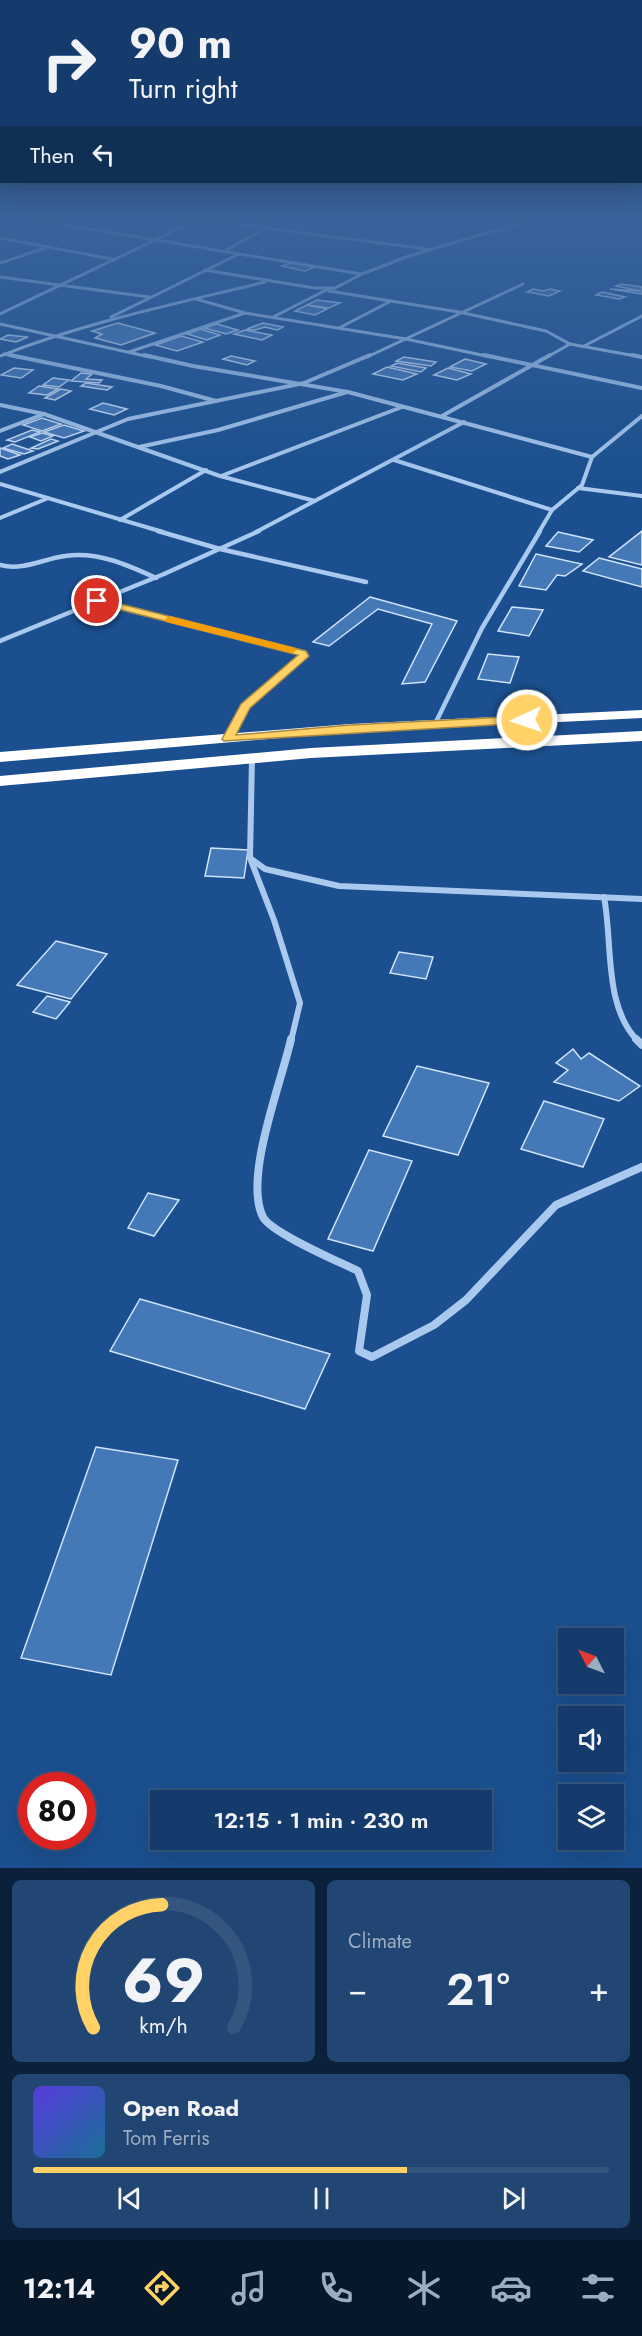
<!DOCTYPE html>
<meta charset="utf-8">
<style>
:root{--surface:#143b6b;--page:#214673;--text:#f1f3f6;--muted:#9dadc1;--line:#33557e;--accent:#ffd166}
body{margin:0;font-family:Jost,sans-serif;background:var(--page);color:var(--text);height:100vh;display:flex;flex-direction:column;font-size:22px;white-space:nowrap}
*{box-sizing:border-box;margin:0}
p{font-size:20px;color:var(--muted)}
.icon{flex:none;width:33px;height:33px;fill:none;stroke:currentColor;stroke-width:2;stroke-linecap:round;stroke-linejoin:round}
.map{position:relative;height:1868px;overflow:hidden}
.details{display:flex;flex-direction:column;gap:12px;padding:12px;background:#0b203b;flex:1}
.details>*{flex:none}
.guide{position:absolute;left:0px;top:0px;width:642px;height:183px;box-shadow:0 6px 24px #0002,0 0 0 2px var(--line);background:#143b6b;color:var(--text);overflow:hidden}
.needle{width:39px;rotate:312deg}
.tools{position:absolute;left:558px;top:1628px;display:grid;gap:12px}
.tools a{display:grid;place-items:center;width:66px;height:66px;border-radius:0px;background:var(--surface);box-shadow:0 6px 24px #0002,0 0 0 2px var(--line);font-size:30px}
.speed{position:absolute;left:18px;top:1772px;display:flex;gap:12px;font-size:30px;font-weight:700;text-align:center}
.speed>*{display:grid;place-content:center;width:78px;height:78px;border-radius:50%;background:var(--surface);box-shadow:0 6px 24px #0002,0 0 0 2px var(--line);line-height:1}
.speed .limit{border:9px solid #d22;background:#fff;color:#111}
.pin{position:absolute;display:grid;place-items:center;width:51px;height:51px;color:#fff;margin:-26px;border:3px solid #fff;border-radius:50%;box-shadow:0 2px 6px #0007}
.me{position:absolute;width:66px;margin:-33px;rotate:267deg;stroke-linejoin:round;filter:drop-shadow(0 0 4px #0008)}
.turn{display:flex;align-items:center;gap:21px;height:126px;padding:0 30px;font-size:27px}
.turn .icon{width:78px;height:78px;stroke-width:2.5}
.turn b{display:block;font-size:42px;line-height:51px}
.then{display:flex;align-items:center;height:57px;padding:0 30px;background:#0003;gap:12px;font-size:22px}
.big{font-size:45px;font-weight:600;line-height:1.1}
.details .tile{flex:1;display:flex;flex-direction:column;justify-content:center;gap:9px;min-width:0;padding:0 21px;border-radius:9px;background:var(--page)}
.details .dial{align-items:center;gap:0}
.dial svg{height:156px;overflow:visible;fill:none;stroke:var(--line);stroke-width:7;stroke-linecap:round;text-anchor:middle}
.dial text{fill:var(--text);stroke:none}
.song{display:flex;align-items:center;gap:18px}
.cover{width:72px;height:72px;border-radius:9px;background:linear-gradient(135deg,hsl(250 70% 55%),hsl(200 70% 35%))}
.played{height:6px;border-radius:3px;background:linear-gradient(90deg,var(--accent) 65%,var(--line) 65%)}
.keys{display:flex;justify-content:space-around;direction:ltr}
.heat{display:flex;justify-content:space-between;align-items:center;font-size:33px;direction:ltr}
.details .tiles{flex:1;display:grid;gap:12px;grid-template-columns:1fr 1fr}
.tile:last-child{grid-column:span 2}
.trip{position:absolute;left:150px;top:1790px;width:342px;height:60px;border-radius:0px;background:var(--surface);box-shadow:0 6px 24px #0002,0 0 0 2px var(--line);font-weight:600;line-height:60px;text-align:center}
.dock{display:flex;height:96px;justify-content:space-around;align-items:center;background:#08182b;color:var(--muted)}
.dock .icon{width:42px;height:42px}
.dock .active{color:var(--accent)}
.dock b{font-size:27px;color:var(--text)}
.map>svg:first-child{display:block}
</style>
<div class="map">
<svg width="642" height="1868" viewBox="0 0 642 1868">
<rect width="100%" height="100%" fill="#1b4f8f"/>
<g fill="#4478b7" stroke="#cfe3fa" stroke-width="1.5">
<path d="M291 263 315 267 305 271 281 266Z"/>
<path d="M621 284 642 287V294L610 289 641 291 616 286Z"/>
<path d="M533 289 544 291 550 289 560 291 549 296 527 292Z"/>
<path d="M602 292 625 297 619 299 596 295Z"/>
<path d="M317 300 340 303 329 308 307 305Z"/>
<path d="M307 305 327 309 315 315 295 311Z"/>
<path d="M118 323 155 333 121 345 95 338 102 334 92 331Z"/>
<path d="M263 323 283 327 277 330 265 327 255 330 247 329Z"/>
<path d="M217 324 238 330 226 334 204 328Z"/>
<path d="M200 329 220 335 207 340 187 334Z"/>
<path d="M245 330 272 335 262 340 234 334Z"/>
<path d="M8 335 17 336 28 337 16 342 0 339Z"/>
<path d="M181 336 203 342 177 351 155 345Z"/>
<path d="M231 356 255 361 247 365 223 359Z"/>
<path d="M404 357 436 362 431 366 396 361Z"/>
<path d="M465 359 486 364 472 371 450 367Z"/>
<path d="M397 363 426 368 421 372 391 366Z"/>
<path d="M387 367 417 374 403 380 373 374Z"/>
<path d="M14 368 33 370 21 378 1 375Z"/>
<path d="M448 368 471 374 457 380 434 375Z"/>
<path d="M81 373 92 374 86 379 102 380 99 383 71 381Z"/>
<path d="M53 378 69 380 59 387 43 385Z"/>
<path d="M86 383 112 387 107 390 81 386Z"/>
<path d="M39 386 58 389 47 395 29 393Z"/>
<path d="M61 389 71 391 55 400 45 398Z"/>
<path d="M103 403 127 409 114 415 90 409Z"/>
<path d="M42 418 61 424 42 431 23 425Z"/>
<path d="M64 425 84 431 64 438 44 432Z"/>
<path d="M32 430 40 432 15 442 7 440Z"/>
<path d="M42 433 53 436 41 441 30 437Z"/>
<path d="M51 439 58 441 38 449 31 448Z"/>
<path d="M12 444 33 451 24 454 3 448Z"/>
<path d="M0 448 20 455 8 459 0 456Z"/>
<path d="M642 531V565L609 557Z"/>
<path d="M558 532 593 540 579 552 546 546Z"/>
<path d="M536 554 582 564 565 576 557 575 546 590 519 586Z"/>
<path d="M599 558 642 569V587L583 571Z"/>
<path d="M370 597 457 621 425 682 402 684 432 624 378 609 329 646 313 642Z"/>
<path d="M512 607 543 610 529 636 498 631Z"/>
<path d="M488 654 519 657 510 683 478 679Z"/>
<path d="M211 848 248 850 244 878 205 876Z"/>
<path d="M56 941 107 954 71 999 17 985Z"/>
<path d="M399 952 433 957 426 979 390 973Z"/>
<path d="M47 996 70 1002 56 1019 33 1012Z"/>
<path d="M573 1049 581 1059 589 1053 640 1086 619 1101 554 1082 568 1070 556 1063Z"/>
<path d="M417 1066 489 1083 458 1155 383 1136Z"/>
<path d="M544 1101 604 1119 583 1167 521 1149Z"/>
<path d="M369 1150 412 1161 373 1251 328 1239Z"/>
<path d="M148 1193 179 1200 154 1236 128 1228Z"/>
<path d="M140 1299 330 1354 305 1409 110 1351Z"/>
<path d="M96 1447 178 1460 111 1675 21 1658Z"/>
</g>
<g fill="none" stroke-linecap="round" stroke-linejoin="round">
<g stroke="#a9c9ee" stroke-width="3">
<path d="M28 219 361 274"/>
<path d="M196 219 427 249"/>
<path d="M99 220 103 219"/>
<path d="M255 226 268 219"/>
<path d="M0 238 112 259"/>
<path d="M225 251 265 228"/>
<path d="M0 263 48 247"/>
<path d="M205 270 314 288H335L362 274 409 256 534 219"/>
<path d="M0 277 149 297"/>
<path d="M329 291 459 312 546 331 570 344 641 357"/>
<path d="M196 299 245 313 406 339 491 357"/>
<path d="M0 314 199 219"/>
<path d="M111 317 239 254"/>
<path d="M273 317 328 289"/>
<path d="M0 324 150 357"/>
<path d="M339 328 391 301"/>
<path d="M584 346 642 316"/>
<path d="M129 352 245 313"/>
<path d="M4 354 17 357"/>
<path d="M0 356C86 322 175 304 265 282"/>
<path d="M367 357 523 284"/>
<path d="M547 357 570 344"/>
</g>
<g stroke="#a9c9ee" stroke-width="4">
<path d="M10 355 161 386 216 401"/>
<path d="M144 355 193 366 348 392 592 457"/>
<path d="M484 355 642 388"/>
<path d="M632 355 642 357"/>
<path d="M0 405 44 414 220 476 315 501"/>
<path d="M442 416 550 355"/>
<path d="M0 431 44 414"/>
<path d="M139 447 218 430 347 392"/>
<path d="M394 460 552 510"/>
<path d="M0 472 128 419 304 383 370 355"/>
<path d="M221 476 402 407"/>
<path d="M0 484 163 532"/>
<path d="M578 488 642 496"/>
<path d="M0 518 46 499"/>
<path d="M120 520 206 470"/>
<path d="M256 532 464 422"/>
<path d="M539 532 552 510 582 485 592 457 642 416"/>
</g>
<g stroke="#a9c9ee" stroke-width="4.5">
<path d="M158 531 220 549 366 582"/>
<path d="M0 565C24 571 42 559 65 556 97 551 128 565 156 578"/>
<path d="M97 601 302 653 300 660 245 707 228 739"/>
<path d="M0 641 164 574 259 531"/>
<path d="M435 724 482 628 540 531"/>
</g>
<g stroke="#a9c9ee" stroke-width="6">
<path d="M252 758 250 858 265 869 339 886 642 899"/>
<path d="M250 858 274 920 300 1003 291 1041"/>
<path d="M604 897C613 942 603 1006 638 1041"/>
</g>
<g stroke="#a9c9ee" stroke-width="8">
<path d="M291 1039C282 1081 243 1178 263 1217 271 1233 340 1262 358 1271L367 1295 359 1351 372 1357 434 1325 466 1300 556 1205 642 1167"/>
<path d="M636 1039 642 1045"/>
</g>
<g fill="#fff" fill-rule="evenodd">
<path d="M642 710V718L350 732 0 762V752L350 724Z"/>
<path d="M642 731V741L311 758 0 786V776L311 748Z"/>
</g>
</g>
<linearGradient id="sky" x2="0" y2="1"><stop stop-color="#0f2b4f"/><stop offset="0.46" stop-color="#39639b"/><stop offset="1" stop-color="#39639b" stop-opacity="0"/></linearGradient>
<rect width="642" height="480" fill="url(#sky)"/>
<path fill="#ffd166" stroke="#a68842" stroke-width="1.5" d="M97 598 306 651 309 656 307 658 250 708 236 735 350 725 527 716 533 720 527 723 224 741 222 739 241 704 298 655 94 603 92 601Z"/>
<path fill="#f59e0b" d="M170 616 295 648 297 650 292 653 166 622 165 619Z"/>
</svg>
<div class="tools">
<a><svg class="needle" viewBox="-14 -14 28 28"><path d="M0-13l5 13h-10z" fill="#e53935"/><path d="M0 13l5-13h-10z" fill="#9dadc1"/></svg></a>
<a><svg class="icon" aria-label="sound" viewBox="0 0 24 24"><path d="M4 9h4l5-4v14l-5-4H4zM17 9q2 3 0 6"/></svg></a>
<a><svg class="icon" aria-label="layers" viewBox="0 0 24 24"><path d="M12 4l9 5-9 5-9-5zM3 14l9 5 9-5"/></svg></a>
</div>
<div class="speed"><div class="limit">80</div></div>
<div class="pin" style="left:97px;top:601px;background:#d93025"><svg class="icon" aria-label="arrive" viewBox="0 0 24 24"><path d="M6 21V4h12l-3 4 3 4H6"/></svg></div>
<svg class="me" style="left:527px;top:720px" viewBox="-20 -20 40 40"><circle r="17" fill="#ffd166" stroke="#fff" stroke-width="3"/><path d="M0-11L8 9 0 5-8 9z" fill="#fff"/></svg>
<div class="trip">12:15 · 1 min · 230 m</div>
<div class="guide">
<div class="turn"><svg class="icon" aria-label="right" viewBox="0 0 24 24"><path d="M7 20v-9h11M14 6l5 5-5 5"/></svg><div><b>90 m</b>Turn right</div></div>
<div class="then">Then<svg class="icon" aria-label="left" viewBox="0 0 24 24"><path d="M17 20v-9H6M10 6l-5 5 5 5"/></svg></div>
</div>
</div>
<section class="details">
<div class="tiles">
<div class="tile dial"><svg viewBox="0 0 100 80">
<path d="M14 69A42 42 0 1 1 86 69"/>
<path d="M14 69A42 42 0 0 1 49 6" stroke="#ffd166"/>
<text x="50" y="56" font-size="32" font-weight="700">69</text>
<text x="50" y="72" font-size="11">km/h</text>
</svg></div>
<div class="tile"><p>Climate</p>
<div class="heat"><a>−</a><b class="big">21°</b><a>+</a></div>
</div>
<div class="tile">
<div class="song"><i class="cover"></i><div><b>Open Road</b><p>Tom Ferris</p></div></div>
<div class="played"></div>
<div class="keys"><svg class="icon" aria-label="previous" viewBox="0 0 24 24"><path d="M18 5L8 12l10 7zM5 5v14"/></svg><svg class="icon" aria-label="pause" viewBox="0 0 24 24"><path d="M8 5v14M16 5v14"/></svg><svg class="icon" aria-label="next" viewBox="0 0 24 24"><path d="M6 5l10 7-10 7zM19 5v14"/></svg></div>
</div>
</div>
</section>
<nav class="dock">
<b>12:14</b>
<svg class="icon active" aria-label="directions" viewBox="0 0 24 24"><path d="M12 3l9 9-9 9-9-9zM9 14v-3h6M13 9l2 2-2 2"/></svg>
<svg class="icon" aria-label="music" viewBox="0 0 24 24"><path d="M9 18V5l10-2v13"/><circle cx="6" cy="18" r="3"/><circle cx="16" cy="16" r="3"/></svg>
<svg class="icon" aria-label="phone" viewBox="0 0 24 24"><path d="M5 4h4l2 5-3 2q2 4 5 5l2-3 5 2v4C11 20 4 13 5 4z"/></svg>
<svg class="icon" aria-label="climate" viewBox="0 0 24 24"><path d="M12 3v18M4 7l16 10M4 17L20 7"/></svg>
<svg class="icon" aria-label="car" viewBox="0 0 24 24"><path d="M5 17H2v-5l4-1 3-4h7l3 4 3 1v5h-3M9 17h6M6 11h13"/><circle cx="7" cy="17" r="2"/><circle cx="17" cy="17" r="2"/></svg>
<svg class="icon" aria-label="filters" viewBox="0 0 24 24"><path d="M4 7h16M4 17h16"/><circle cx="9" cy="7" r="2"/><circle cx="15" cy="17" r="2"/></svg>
</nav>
